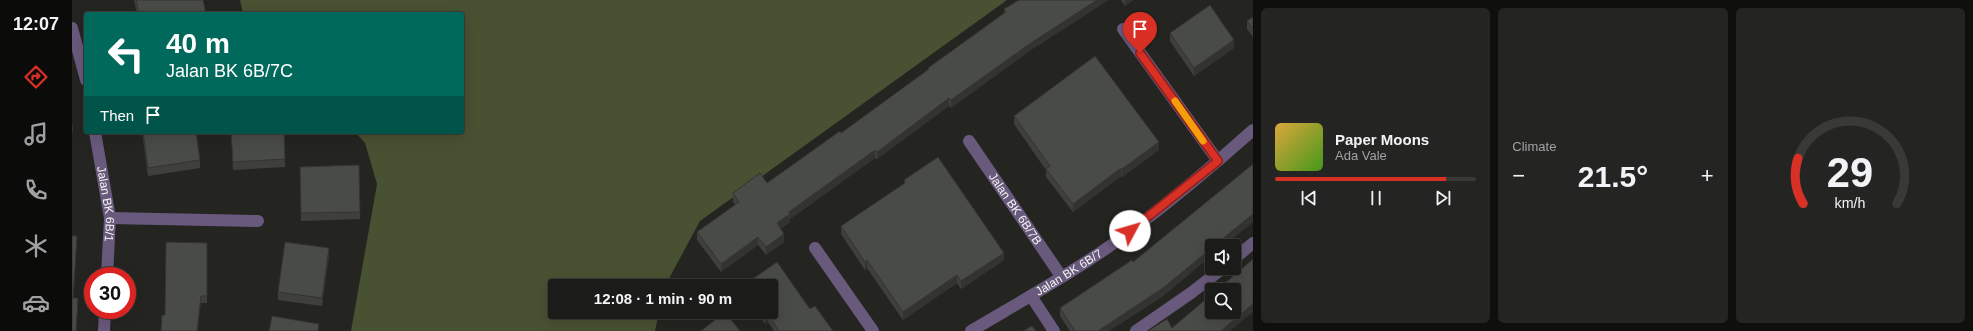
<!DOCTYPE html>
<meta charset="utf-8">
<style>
:root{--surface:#1b1c19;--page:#242522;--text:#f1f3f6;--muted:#a0a1a2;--line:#393a38;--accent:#d93025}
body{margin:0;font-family:Arial,sans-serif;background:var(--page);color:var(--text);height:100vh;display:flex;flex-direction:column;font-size:15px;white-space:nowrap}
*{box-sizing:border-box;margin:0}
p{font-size:13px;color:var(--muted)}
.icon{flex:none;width:22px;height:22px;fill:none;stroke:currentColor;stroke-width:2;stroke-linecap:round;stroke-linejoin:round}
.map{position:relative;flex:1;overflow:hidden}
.drawer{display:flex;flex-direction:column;gap:8px;padding:8px;background:#0f0f0e;width:720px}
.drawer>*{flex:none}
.hud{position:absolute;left:12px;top:12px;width:380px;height:122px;border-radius:4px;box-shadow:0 4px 16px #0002,0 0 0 1px var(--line);background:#00695c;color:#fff;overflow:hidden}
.tools{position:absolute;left:1133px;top:239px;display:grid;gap:8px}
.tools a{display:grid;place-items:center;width:36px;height:36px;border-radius:4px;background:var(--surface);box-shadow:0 4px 16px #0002,0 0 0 1px var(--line);font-size:20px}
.speed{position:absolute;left:12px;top:267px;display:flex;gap:8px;font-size:20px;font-weight:700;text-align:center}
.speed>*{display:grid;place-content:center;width:52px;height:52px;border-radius:50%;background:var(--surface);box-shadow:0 4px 16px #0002,0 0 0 1px var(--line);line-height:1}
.speed .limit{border:6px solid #d22;background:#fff;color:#111}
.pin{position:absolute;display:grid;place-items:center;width:34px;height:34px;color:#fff;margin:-41px -17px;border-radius:50% 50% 50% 0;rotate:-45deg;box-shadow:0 0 4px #0007}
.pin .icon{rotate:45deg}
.me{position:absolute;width:44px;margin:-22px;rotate:51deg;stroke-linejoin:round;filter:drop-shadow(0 0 3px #0008)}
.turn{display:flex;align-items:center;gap:14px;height:84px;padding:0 16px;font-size:18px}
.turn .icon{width:52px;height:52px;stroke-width:2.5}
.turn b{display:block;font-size:28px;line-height:34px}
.then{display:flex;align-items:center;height:38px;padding:0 16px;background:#0003;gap:8px;font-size:15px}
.big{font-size:30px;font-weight:700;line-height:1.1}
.drawer .card{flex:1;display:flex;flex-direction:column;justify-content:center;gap:6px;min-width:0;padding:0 14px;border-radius:6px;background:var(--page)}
.drawer .dial{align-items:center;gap:0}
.dial svg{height:104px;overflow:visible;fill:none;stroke:var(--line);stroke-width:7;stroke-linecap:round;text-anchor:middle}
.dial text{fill:var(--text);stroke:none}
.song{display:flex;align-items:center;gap:12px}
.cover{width:48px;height:48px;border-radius:6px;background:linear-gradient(135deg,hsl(40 70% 55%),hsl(100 70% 35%))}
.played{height:4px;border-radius:2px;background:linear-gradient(90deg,var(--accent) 85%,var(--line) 85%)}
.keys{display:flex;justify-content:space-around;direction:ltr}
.heat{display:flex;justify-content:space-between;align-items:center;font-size:22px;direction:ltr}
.drawer .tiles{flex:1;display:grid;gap:8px;grid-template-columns:repeat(3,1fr)}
.trip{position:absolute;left:476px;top:279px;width:230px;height:40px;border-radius:4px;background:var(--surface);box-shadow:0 4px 16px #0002,0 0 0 1px var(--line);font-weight:700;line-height:40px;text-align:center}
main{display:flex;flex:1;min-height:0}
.tab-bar{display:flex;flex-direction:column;width:72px;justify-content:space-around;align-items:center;background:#0b0b0a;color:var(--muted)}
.tab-bar .icon{width:28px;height:28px}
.tab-bar .current{color:var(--accent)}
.tab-bar b{font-size:18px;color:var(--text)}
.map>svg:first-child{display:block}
</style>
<main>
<nav class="tab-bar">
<b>12:07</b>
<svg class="icon current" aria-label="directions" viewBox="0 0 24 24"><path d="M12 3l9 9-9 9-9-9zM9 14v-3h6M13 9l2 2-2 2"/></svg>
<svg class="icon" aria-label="music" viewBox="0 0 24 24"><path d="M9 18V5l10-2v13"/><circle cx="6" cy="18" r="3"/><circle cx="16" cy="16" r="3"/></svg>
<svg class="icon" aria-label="phone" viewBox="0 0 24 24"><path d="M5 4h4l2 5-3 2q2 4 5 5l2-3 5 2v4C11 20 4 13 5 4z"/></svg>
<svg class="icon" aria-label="climate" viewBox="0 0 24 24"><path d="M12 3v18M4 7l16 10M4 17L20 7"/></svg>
<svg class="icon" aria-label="car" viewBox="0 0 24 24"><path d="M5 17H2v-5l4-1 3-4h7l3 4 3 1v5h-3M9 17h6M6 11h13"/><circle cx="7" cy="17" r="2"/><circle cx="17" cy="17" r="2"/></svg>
</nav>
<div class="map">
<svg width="1181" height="331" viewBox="0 0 1181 331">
<rect width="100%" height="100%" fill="#242521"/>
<path fill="#485131" d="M168 0H935L628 221 593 286H483V312H587L583 331H279L305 184 293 143 283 132H390V14H171Z"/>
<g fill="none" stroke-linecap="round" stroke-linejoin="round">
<g stroke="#69597d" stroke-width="12">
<path d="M0 28 14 80"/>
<path d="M1051 29 1146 161"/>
<path id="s1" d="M23 132 38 218 35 276"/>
<path id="s2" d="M897 141 989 276"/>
<path d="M38 218 186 221"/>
<path d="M743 248 801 331"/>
<path d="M1162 259 1181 243"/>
<path d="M959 296 982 331"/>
<path d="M32 331 33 310"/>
<path id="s3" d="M899 331C953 299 1009 268 1059 231 1101 199 1142 165 1181 130"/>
<path d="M1064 331 1119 293 1151 268"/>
</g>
</g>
<g fill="#3f403d">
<path d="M62 0H131L134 14H65Z"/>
<path d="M1049 0H1061L1053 6Z"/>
<path d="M932 9 956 52 879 108 877 106 805 159 803 158 718 219V222L708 229 712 242 694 255 686 245 649 272 625 240V232L663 205 661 201V193L695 183 769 133 856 70V68L932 13Z"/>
<path d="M1181 17V37L1175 29V21Z"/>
<path d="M1098 33 1162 48 1122 76 1098 41Z"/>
<path d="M942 116 1087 150 1050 177 1049 176 1001 212 974 177V170L942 124Z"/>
<path d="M70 132H124L128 160V168L76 176Z"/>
<path d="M159 132H212L213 167 161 170Z"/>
<path d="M287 165 288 219 229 221 228 167Z"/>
<path d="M832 180 932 260 889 289 885 283 831 320 795 268 793 270 769 234V226L832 184Z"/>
<path d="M135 243V303H129L93 315Z"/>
<path d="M1140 246V255L1091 296 1037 331H998L988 316V308L1061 262Z"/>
<path d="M257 256 250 306 206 300V292Z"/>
<path d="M705 262 738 309 743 306 761 331H702L696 322 693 324 685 312H699V286H672V285Z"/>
</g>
<g fill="#333432">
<path d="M1025 0H1037L956 52 879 108V100L956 45Z"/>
<path d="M1053 0H1061L1053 6Z"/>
<path d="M1162 40V48L1122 76V68Z"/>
<path d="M877 98V106L805 159V152Z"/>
<rect x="0" y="125" width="1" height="8"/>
<path d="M1087 142V150L1050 177V169Z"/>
<path d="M803 150V158L718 219V222L705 231V223L717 212Z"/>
<path d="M1049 168V176L1001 212V204Z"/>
<path d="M1181 214V222L1152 246H1142Z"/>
<path d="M712 234V242L694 255V247Z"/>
<path d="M5 236V244L1 306V298Z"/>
<path d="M686 237V245L649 272V264Z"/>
<path d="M257 248V256L250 306V298Z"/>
<path d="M1140 248V255L1091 296 1037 331H1026Z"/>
<path d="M932 253V260L889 289V281Z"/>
<path d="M795 260V268L793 270V262Z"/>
<path d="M885 275V283L831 320V312Z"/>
<path d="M129 296V303L126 331H125Z"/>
<path d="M1181 304V312L1158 331H1149Z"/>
<path d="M696 314V322L693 324V316Z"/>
</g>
<g fill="#494b47" stroke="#333432">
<path d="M64 0H131L134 14H67Z"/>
<path d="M947 0H1025L956 45 879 100 877 98 805 152 803 150 717 212 718 214 705 223 712 234 694 247 686 237 649 264 625 232 667 202 661 193 688 173 695 183 768 131 769 133 857 69 856 68 934 12 932 9Z"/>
<path d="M1138 5 1162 40 1122 68 1098 33Z"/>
<path d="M1181 17V29L1175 21Z"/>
<path d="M1023 56 1087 142 1050 169 1049 168 1001 204 974 169 978 166 942 116Z"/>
<path d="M71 132H124L128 160 76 168Z"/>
<path d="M159 132H212L213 159 161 162Z"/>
<path d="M866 157 932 253 889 281 885 275 831 312 795 260 793 262 769 226 833 183 832 180Z"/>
<path d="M1181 164V214L1142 246H1140V248L1091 288 1026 331H1003L988 308 1060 260 1061 262Z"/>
<path d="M287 165 288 212 229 213 228 167Z"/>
<path d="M0 236H5L1 298H6L4 331H0Z"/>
<path d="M94 242 135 243V296H129L125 331H89L90 315H93Z"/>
<path d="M213 242 257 248 250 298 206 292Z"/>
<path d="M1181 259V304L1149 331H1076L1095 319 1100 328 1140 294V312H1162V290H1145Z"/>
<path d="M705 262 738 309 743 306 761 331H707L696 314 693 316 690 312H699V286H672V285Z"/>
<path d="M653 312 668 331H629Z"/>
<path d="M200 316 247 324 246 331H197Z"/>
<path d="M960 326 964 331H951Z"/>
</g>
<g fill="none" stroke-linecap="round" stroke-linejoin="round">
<g stroke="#8d1f18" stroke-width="10">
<path id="route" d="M1058 231 1146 161 1068 53"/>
</g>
<use href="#route" stroke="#d93025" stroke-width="7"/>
<path stroke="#f59e0b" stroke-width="7" d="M1103 101 1131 141"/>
</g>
<g text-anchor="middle" stroke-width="4" stroke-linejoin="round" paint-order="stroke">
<g font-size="12" fill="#f4f5f3" stroke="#1a1b18">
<text dy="4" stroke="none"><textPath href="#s1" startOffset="73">Jalan BK 6B/1</textPath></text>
<text dy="4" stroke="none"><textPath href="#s2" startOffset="82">Jalan BK 6B/7B</textPath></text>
<text dy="4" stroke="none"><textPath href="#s3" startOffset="114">Jalan BK 6B/7</textPath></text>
</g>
</g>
</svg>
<div class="tools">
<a><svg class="icon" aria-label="sound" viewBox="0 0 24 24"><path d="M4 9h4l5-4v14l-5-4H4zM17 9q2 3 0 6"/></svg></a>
<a><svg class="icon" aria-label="search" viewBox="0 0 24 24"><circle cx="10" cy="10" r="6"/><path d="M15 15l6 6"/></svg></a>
</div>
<div class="speed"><div class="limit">30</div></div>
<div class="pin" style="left:1068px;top:53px;background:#d93025"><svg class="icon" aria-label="arrive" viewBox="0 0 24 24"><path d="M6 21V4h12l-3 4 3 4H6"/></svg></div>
<svg class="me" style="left:1058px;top:231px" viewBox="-20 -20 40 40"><circle r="19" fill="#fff"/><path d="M0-13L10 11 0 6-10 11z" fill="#d93025"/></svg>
<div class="trip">12:08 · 1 min · 90 m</div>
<div class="hud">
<div class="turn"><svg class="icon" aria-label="left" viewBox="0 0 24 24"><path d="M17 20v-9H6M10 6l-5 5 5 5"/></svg><div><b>40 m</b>Jalan BK 6B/7C</div></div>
<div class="then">Then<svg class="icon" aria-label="arrive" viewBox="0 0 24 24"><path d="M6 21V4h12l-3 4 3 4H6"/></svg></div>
</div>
</div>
<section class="drawer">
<div class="tiles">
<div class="card">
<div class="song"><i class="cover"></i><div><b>Paper Moons</b><p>Ada Vale</p></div></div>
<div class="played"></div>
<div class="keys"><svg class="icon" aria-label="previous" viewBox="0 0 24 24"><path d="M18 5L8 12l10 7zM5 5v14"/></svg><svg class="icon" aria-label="pause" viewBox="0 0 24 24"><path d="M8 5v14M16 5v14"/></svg><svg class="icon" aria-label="next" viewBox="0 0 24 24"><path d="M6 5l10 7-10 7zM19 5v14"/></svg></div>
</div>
<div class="card"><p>Climate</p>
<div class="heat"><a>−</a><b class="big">21.5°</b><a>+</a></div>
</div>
<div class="card dial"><svg viewBox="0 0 100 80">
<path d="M14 69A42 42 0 1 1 86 69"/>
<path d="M14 69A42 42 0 0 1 10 34" stroke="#d93025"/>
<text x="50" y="56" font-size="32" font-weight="700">29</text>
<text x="50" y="72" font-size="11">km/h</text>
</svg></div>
</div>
</section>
</main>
